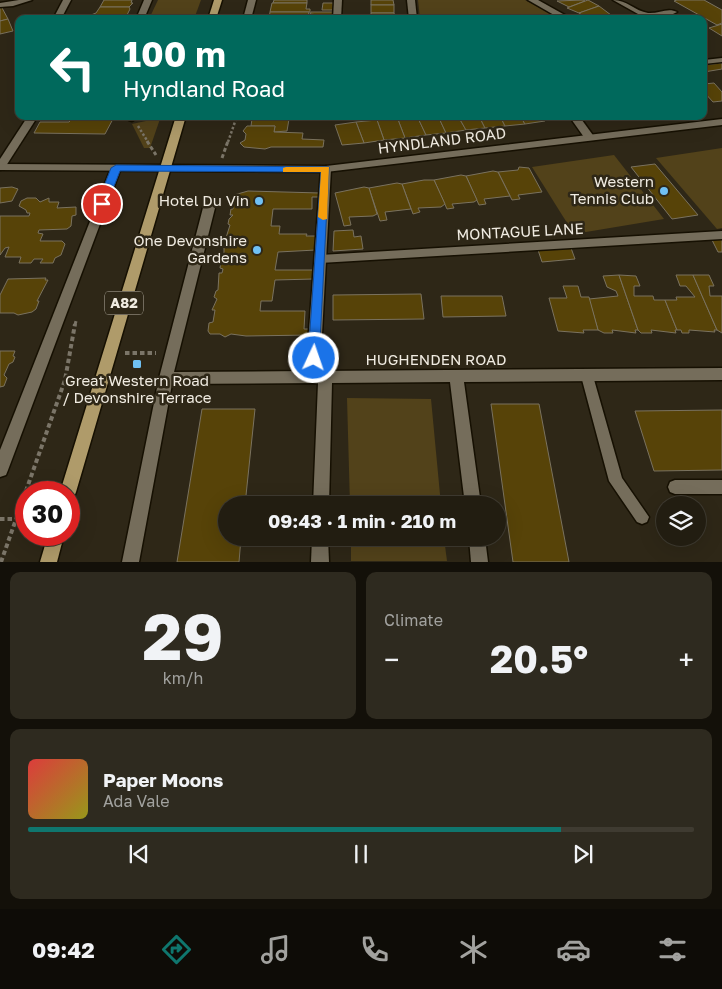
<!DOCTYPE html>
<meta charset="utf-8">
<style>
:root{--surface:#221d11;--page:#2e2a1f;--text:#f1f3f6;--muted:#a2a29f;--line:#3f3b31;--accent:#0f766e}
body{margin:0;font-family:"Golos Text",sans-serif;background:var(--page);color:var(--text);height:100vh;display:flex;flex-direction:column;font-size:19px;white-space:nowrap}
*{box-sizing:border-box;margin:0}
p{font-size:16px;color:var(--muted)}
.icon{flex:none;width:28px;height:28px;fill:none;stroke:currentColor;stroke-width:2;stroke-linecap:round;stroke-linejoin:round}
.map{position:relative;height:562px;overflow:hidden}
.panel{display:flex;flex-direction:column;gap:10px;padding:10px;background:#131009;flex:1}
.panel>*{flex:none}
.hud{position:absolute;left:15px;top:15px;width:692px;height:105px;border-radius:10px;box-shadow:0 5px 20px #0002,0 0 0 1px var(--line);background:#00695c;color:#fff;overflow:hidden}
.fabs{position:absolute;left:656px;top:496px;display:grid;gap:10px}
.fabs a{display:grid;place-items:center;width:50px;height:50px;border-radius:50%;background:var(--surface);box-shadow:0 5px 20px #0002,0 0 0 1px var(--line);font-size:25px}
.speed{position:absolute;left:15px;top:481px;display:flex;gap:10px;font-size:25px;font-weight:700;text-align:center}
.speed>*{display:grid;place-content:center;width:65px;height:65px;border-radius:50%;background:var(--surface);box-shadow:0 5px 20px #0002,0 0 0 1px var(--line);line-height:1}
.speed .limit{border:8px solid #d22;background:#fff;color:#111}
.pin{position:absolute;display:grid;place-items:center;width:42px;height:42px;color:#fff;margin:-21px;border:2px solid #fff;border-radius:50%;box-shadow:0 1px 5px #0007}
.me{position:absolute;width:55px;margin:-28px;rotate:3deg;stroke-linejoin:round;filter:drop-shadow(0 0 4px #0008)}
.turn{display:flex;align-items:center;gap:18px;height:105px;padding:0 25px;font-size:22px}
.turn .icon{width:65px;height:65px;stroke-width:2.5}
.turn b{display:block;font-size:35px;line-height:42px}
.big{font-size:38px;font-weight:700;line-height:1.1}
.panel .card{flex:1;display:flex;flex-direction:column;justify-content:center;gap:8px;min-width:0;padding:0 18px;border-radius:10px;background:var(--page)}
.panel .dial{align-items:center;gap:0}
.dial b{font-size:65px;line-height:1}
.song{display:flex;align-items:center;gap:15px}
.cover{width:60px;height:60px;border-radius:8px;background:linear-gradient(135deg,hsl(0 70% 55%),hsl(60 70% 35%))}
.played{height:5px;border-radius:2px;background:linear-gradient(90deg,var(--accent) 80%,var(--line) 80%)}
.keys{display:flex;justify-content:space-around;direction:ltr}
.heat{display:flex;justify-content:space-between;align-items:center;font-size:28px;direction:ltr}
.panel .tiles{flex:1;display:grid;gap:10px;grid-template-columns:1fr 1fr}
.card:last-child{grid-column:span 2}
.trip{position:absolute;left:218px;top:496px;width:288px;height:50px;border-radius:25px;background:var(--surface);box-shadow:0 5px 20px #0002,0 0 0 1px var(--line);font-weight:700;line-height:50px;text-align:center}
.tab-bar{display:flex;height:80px;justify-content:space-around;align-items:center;background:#0e0c07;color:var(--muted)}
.tab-bar .icon{width:35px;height:35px}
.tab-bar .current{color:var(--accent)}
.tab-bar b{font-size:22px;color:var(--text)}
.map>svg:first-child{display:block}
</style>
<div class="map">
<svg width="722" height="562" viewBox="0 0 722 562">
<rect width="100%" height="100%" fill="#2e2717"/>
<g fill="#52421a">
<path d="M158 0H201L194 19H149Z"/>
<path d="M418 0H525L560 19H420Z"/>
<path d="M145 116H161L150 148H144L132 124 146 121Z"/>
<path d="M722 148V228L717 229 656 158Z"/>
<path d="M614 155 664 219 574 234 532 167Z"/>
<path d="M347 398 431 399 441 505H350Z"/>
<path d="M351 538H444L447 561H351Z"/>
</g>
<g fill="#574308" stroke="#7a725f">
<path d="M104 0H132L131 3H133L129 7H100Z"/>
<path d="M274 0H307V3H273Z"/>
<path d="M371 0H393L394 5H371Z"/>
<path d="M583 0 585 1 569 7 557 1Z"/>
<path d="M588 0 599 6 579 13 567 8Z"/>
<path d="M677 0H704L722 10V23L717 25 674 1Z"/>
<path d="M272 3H307L306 9H310V12H270Z"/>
<path d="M323 3H333V10H322Z"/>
<rect x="371" y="5" width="23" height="8"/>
<path d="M0 6H1L8 19 0 21Z"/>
<path d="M599 6 611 15 589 19 579 13Z"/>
<path d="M100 7H129L130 9 125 19H59L62 15H91L96 13Z"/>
<path d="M270 12H309L308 16 305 19H269Z"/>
<path d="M311 12H333L332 19H321L319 15 310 14Z"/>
<path d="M371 13H394L395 19H372Z"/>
<path d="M8 19 13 31 0 34V21Z"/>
<path d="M722 24V36L709 28Z"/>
<path d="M722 63V69L704 72V65Z"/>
<path d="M714 83 722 92V101L713 102 704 92V84Z"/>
<path d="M75 116 114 117 105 134 34 133 40 122H69Z"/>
<path d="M417 116 426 135 405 138 397 117Z"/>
<path d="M417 116H438L446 133 426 135Z"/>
<path d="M438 116H458L466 130 446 133Z"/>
<path d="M458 116H479L485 128 466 130Z"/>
<path d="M479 116H500L505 126 485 128Z"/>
<path d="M500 116H520L525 124 505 126Z"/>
<path d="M520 116H542L545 121 525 124Z"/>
<path d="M397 117 405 138 384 140 377 120Z"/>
<path d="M252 119H289L287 131 274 132 275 126H251Z"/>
<path d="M377 120 384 140 364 143 356 122Z"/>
<path d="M356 122 364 143 342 145 335 125Z"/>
<path d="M247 126H275L274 132 303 133 302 139 324 140 323 147H271L265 149 244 147 240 143 245 140 246 134 243 131Z"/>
<path d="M655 164 698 215 672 219 631 167Z"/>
<path d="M519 167 529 168 542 192 518 195 520 199 512 200 498 172 518 170Z"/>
<path d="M493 171 498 172 510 196 484 199 486 204 479 205 466 176Z"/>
<path d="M461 175 466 176 477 200 474 202 452 204 454 208 447 209 434 180Z"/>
<path d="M424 180H434L445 204 441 207 418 208 420 212 413 214 402 184Z"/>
<path d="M397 183 402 184 411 209 385 212 387 220 380 221 369 188Z"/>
<path d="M12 187 18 189 12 201 0 203V188Z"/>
<path d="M364 187 369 188 377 214 373 216 349 217 351 225 344 226 335 193Z"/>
<path d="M248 191 320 193V197H312V209H273L271 226H280L279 234H307L306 236H316V250L278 252 275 270H314V279L275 280 272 301H261L260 311H305L304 329H310V335L246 336 231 334 225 337 220 334H210L208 331 209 323 213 322 215 310H212L217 299 214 297 216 291 218 290 219 273H222L223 269 220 268 221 262 224 261V244H227L228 241H225L230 225 228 224 229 219 233 215H230L231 209H233L234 195Z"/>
<path d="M27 198H36L40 202 49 198V202H59L57 208 76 207V215L72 216 71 226 67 229 39 230 38 233 43 234 40 241H62L65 244 61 255 55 258 53 263H40L43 259H34L31 263H19L21 257H5L9 247 5 248 0 255V216H29L30 213H27L26 210 19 206 21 201Z"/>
<path d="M353 230 354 237 361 236 363 249 333 251 334 231Z"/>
<path d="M711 238H722V252H718Z"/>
<path d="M571 248 575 259 542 262 538 250Z"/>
<path d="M619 275 638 330H635L636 333 612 330 613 333H604L598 330 589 299 618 296 616 291 607 287 603 276Z"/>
<path d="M619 275 636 276 640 286H634V296H653L654 300H665L677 330H675L676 333 651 330 652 333H641L638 330Z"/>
<path d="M676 275H693L717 330H714L715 332 689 330V333H682L681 330H677L665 300H677L676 297H695L686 286H680Z"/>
<path d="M693 275H709L714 286H709L710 296H722V333L717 330Z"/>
<path d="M46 278 45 280H48L37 301H39L36 309 32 312 18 315 14 313H0V295L8 279Z"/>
<path d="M563 286H578L581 297H589L598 330H583L584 333 558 331 549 298H567Z"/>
<path d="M421 294 424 319 333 320V295Z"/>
<path d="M441 296H502L506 316 443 317Z"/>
<path d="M0 351H15L13 356 15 357 13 362 9 364 4 375 7 378 4 386 0 387Z"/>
<path d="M491 404H539L569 562H513Z"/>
<path d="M202 409H255L245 505H226V538H241L239 562H177Z"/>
<path d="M722 410V470L654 471 635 411Z"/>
</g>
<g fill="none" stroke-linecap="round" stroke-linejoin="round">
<g stroke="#161002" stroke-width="3">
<g id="service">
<path d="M334 0H342L341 19H333Z"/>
<path d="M613 0C627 0 635 11 648 13 658 14 668 7 677 12L673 14 653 17 655 19H647Z"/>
<path d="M722 58V62L704 64V60Z"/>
<path d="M722 231V239L320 263 315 259 320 255Z"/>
<path d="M587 371 591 372 593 376 622 478 649 517 647 522 642 524 637 522 609 481 581 376 583 372Z"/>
<path d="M675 480H722V494H675L670 492 668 487 670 482Z"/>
</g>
</g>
<g stroke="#161002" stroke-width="3">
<g id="minor">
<path d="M19 0H32L13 6 0 7V3Z"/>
<path d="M63 0H71L61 19H53Z"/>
<path d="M144 0H152L144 19H136Z"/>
<path d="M248 0H256L251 19H243Z"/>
<path d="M407 0H415L417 19H409Z"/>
<path d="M528 0H538L572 19H561Z"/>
<path d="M28 116H38L4 169 0 170V159Z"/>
<path d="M127 116H137V118L132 121 129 120Z"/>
<path d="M569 116H579L595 138 594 140H586Z"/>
<path d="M116 165 121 168 8 470 6 475 0 477V450L111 168Z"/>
<path d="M326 166 331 169 320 371 722 368V380L464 382 481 505H465L450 382 332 383 329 505H313L318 383 172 384 139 562H122L159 378 205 200 211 196 217 200 174 372 306 371 321 169Z"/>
<path d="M312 538H328L329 562H311Z"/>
<path d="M469 538H485L488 562H471Z"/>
</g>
</g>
<g stroke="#161002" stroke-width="3">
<path id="tertiary" d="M722 119V125L326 172 0 170V164L326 166Z"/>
</g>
<g stroke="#161002" stroke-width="3">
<g id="primary">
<path d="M214 0H222L216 19H208Z"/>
<path d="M176 116H186L76 492 74 497 69 499V492H60Z"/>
<path d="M48 535H64L57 562H40Z"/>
</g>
</g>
<g stroke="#7b7568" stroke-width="2.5" stroke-dasharray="2.5 2" stroke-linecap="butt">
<path d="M138 126 148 142"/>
<path d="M228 142 237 116"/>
</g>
<g stroke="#7b7568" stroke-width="3" stroke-dasharray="4 2.5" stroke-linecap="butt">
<path d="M147 141 156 155"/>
<path d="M222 158 228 141"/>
<path d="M75 325 76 321"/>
</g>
<g stroke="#7b7568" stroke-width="4" stroke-dasharray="4.5 3" stroke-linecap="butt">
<path d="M125 353H156"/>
<path d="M0 519H16"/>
<path d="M1 562 65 380 75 324"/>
</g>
<use href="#service" fill="#756d5b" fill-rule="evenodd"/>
<use href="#minor" fill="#756d5b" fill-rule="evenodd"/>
<use href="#tertiary" fill="#756d5b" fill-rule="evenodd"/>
<use href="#primary" fill="#af9b6a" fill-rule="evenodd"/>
</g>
<path fill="#1a73e8" stroke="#114b97" d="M116 165 329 167 319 361 314 363 308 358 321 172 120 171 107 204 102 208 99 207 97 204 111 168Z"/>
<path fill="#f59e0b" d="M286 167H329L327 219 323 220 318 217 321 172H283V168Z"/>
<g fill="#70c1f4" stroke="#2e2717" stroke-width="2">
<circle cx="664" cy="191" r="5"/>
<circle cx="259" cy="201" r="5"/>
<circle cx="257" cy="250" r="5"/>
<rect x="132" y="359" width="10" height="10" rx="2.5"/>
</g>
<g text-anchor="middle" stroke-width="5" stroke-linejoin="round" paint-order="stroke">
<rect fill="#2e2717" stroke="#b6b0a4" stroke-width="1" x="105" y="291.5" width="38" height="23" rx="4"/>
<g font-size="14" font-weight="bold" fill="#f0ebe1">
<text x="124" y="308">A82</text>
</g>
<g font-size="15" fill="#f0ebe1" stroke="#2e2717">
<text transform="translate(442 141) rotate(-7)" y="5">HYNDLAND ROAD</text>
<text transform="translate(520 232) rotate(-3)" y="5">MONTAGUE LANE</text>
<text x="436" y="365">HUGHENDEN ROAD</text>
</g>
<g font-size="15" fill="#f0ebe1" stroke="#2e2717" text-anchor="end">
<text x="654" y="187">Western<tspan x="654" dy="17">Tennis Club</tspan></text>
<text x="249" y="206">Hotel Du Vin</text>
<text x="247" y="246">One Devonshire<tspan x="247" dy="17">Gardens</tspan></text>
<text x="137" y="386" text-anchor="middle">Great Western Road<tspan x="137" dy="17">/ Devonshire Terrace</tspan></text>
</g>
</g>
</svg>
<div class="fabs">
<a><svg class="icon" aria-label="layers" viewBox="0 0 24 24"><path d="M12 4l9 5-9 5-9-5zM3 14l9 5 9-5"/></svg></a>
</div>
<div class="speed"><div class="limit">30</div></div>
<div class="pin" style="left:102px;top:204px;background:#d93025"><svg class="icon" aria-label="arrive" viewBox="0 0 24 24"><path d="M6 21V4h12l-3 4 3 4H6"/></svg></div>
<svg class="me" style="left:314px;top:358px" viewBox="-20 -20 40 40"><circle r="17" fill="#1a73e8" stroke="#fff" stroke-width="3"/><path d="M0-11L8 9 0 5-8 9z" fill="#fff"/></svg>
<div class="trip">09:43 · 1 min · 210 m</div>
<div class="hud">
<div class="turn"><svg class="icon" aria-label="left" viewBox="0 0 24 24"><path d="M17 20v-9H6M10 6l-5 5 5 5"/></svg><div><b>100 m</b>Hyndland Road</div></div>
</div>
</div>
<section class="panel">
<div class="tiles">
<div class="card dial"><b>29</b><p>km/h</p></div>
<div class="card"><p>Climate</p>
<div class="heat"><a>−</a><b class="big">20.5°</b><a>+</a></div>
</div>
<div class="card">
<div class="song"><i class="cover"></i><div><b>Paper Moons</b><p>Ada Vale</p></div></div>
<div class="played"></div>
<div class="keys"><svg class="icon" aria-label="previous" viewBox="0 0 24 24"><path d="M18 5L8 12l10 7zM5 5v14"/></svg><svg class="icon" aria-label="pause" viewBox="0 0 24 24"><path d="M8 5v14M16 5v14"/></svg><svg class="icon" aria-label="next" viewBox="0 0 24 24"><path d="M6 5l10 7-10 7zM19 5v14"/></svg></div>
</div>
</div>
</section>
<nav class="tab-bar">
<b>09:42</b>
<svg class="icon current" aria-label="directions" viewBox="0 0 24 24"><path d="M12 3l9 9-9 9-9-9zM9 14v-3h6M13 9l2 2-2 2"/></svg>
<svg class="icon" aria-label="music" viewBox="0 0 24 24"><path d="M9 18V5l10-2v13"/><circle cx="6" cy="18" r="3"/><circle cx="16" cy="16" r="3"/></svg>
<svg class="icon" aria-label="phone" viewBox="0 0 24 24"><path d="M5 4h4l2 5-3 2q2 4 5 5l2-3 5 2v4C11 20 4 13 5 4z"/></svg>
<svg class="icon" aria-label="climate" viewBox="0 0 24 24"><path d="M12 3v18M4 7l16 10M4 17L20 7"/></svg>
<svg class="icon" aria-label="car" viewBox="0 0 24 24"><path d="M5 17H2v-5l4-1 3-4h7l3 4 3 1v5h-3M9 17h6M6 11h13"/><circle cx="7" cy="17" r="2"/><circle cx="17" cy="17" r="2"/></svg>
<svg class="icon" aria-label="filters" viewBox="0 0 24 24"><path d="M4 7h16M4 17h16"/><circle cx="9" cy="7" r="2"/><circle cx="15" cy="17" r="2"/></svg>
</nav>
